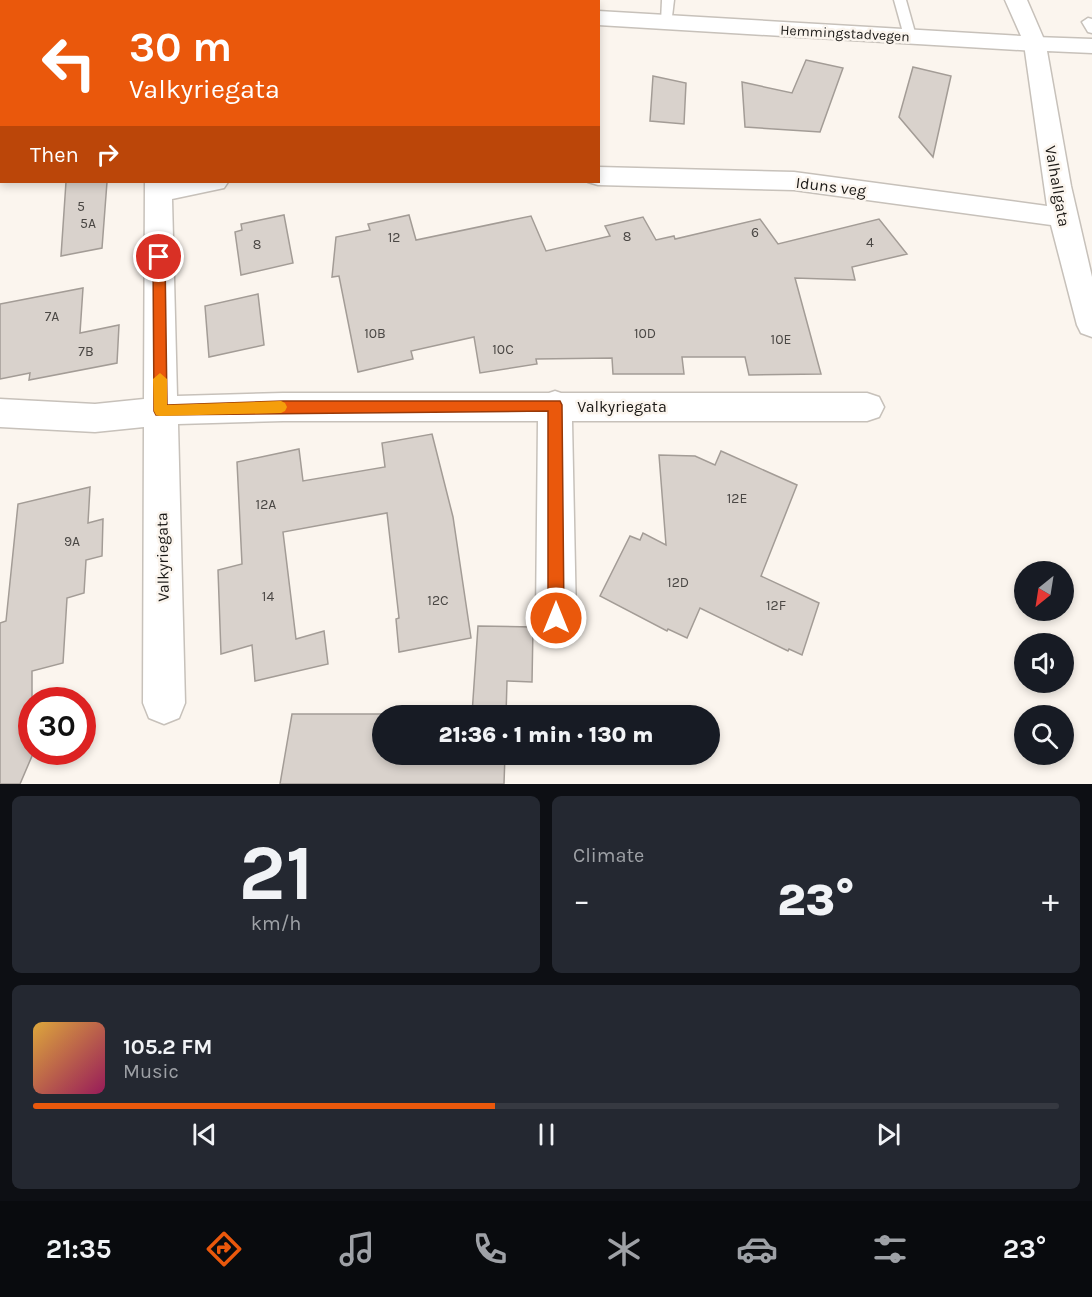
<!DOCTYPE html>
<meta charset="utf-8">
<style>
:root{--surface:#171b24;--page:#242831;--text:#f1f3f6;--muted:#9ea1a6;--line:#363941;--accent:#ea580c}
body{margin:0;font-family:Karla,sans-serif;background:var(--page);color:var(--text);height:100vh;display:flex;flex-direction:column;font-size:22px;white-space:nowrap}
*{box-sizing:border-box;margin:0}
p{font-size:20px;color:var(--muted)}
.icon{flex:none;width:33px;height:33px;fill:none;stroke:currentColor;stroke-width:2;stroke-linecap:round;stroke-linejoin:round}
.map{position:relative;height:784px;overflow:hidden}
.details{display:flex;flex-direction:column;gap:12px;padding:12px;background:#0d0f14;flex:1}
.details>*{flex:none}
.banner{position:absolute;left:0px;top:0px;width:600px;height:183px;box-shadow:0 3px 9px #0003;background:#ea580c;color:#fff;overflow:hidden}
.needle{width:39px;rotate:210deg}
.fabs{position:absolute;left:1014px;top:561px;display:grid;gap:12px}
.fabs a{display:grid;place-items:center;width:60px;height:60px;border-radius:50%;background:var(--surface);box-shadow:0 3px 9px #0003;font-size:30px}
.speed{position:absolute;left:18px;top:687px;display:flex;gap:12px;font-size:30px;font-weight:700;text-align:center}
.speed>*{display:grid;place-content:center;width:78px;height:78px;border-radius:50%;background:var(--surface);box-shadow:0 3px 9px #0003;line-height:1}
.speed .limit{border:9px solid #d22;background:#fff;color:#111}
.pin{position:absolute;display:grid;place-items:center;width:51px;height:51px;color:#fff;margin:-26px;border:3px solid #fff;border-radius:50%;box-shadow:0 2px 6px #0007}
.me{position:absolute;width:66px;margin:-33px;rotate:0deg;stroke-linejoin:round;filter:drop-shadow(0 0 4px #0008)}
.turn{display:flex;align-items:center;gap:21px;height:126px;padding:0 30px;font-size:27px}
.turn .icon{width:78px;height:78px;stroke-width:2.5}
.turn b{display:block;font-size:42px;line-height:51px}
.then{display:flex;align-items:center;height:57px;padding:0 30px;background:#0003;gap:12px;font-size:22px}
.big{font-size:45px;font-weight:800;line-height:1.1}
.details .card{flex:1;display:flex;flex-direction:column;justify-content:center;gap:9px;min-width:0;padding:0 21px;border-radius:9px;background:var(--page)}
.details .dial{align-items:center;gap:0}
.dial b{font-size:78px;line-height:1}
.song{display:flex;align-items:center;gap:18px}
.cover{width:72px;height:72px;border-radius:9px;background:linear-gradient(135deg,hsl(40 70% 55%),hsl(330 70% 35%))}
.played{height:6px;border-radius:3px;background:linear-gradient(90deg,var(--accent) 45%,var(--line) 45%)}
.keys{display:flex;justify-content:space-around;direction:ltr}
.heat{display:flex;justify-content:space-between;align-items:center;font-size:33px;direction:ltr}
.details .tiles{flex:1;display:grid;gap:12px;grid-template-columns:1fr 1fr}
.card:last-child{grid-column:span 2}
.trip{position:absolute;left:372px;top:705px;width:348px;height:60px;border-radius:30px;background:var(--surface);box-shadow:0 3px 9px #0003;font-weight:800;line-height:60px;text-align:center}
.dock{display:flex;height:96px;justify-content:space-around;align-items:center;background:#090b0e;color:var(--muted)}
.dock .icon{width:42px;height:42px}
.dock .current{color:var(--accent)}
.dock b{font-size:27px;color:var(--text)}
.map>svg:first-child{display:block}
</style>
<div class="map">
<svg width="1092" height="784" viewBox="0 0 1092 784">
<rect width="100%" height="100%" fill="#fbf5ee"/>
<g fill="#d9d2cc" stroke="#a39c96" stroke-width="1.5">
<path d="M806 60 843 68 820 132 745 127 742 82 792 93Z"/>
<path d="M913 67 951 76 933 157 899 117Z"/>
<path d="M653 76 686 83 684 124 650 121Z"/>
<path d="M66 182H107L102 248 61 256Z"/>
<path d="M284 215 293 263 241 275 235 232 242 230 241 224Z"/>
<path d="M409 215 416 240 531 216 546 251 610 236 605 226 643 217 656 240 674 236 675 239 760 219 778 244 879 219 907 254 852 267 855 280 795 278 821 374 749 375 745 357H682L684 374H613L612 358 536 359 537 364 480 373 474 337 411 351 413 359 358 372 339 276 332 277 336 237 370 230 368 224Z"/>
<path d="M83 288 80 333 119 325 117 363 29 380 30 373 0 379V304Z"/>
<path d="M258 294 264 345 209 357 205 306Z"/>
<path d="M432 434 453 517 471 638 399 652 396 619 399 618 387 513 283 532 296 639 324 631 328 664 255 681 252 645 221 654 218 570 242 564 237 462 299 449 303 481 385 467 382 443Z"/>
<path d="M721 451 797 485 761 576 819 603 802 655 789 649 788 651 700 608 687 638 668 629 667 631 600 596 630 536 640 540 643 533 666 545 659 455 695 456 715 465Z"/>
<path d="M90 487 88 523 103 519 102 556 86 560 84 593 67 598 63 663 32 671V756L20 784H0V623L6 621 18 504Z"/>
<path d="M478 626 533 627 532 682 507 681 506 716H382V754H505L504 784H280L292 714H472Z"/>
</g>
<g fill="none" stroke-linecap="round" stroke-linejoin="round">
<g stroke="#c7c1ba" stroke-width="3">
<g id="service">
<path d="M355 0H367L354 2Z"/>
<path d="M662 0H674L671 25H663L661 22Z"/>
<path d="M894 0H906L916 36 914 39H906L904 36Z"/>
<path d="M1088 18 1092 19V33L1088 32 1082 22Z"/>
</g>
</g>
<g stroke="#c7c1ba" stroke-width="3">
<g id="minor">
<path d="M214 0H236L214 2Z"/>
<path d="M1035 37 1092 39V53L1047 51 1071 186 1092 277V337L1081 333 1077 325 1051 225 794 190 598 185 588 182H598V167L794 172 1047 206 1024 44 1027 39Z"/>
<path d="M0 145H2L0 162Z"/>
<path d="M145 182H228L224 188 172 199 177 396 283 393H549L555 391 561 393H867L879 397 884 407 879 417 867 421H572L576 618 570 632 556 638 542 632 536 618 538 421H283L178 424 185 703 179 718 164 724 149 718 143 703 144 427 95 432 0 427V399L95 404 144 399Z"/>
</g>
</g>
<g stroke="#c7c1ba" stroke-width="3">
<g id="tertiary">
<path d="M308 0H345L346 2H309Z"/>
<path d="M1005 0H1027L1046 44 1043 49 1035 51 598 25V11L1021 36Z"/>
</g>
</g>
<use href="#service" fill="#fff" fill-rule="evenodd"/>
<use href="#minor" fill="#fff" fill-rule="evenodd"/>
<use href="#tertiary" fill="#fff" fill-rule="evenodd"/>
</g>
<path fill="#ea580c" stroke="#983908" stroke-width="1.5" d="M159 253 165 257 167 405 283 401H560L562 405 564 618 562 624 556 627 550 624 548 618V411L156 415 154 411 153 257Z"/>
<path fill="#f59e0b" d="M160 373 167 379V405L281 401 285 403 287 407 285 411 281 413 160 416 156 415 154 411 153 379Z"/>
<g text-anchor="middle" stroke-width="5" stroke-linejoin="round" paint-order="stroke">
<g font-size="14" fill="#1b1916" stroke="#fbf5ee">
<text transform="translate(845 33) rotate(3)" y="5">Hemmingstadvegen</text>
</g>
<g font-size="14" fill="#4a4744">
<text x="81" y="211">5</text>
<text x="88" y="228">5A</text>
<text x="755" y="237">6</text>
<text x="627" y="241">8</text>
<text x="394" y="242">12</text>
<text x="870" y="247">4</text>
<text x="257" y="249">8</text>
<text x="52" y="321">7A</text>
<text x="375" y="338">10B</text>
<text x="645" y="338">10D</text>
<text x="781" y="344">10E</text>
<text x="503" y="354">10C</text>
<text x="86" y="356">7B</text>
<text x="737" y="503">12E</text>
<text x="266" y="509">12A</text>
<text x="72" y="546">9A</text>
<text x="678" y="587">12D</text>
<text x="268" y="601">14</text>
<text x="438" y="605">12C</text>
<text x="776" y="610">12F</text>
</g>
<g font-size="16" fill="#1b1916" stroke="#fbf5ee">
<text transform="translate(831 186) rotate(7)" y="6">Iduns veg</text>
<text transform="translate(1058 186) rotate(80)" y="6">Valhallgata</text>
<text x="622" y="412">Valkyriegata</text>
<text transform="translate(162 557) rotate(-91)" y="6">Valkyriegata</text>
</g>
</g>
</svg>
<div class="fabs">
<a><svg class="needle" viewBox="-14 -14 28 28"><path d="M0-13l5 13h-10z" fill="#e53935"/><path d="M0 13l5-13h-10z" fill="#9ea1a6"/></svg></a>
<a><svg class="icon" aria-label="sound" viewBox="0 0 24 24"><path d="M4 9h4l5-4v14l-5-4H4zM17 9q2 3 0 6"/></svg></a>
<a><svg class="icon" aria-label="search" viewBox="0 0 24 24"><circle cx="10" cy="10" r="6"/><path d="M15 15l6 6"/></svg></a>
</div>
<div class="speed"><div class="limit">30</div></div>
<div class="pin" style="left:159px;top:257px;background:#d93025"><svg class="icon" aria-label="arrive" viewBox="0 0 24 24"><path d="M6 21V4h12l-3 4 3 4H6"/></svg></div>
<svg class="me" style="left:556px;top:618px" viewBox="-20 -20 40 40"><circle r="17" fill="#ea580c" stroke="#fff" stroke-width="3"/><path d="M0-11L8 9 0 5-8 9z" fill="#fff"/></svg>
<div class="trip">21:36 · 1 min · 130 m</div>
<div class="banner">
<div class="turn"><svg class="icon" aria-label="left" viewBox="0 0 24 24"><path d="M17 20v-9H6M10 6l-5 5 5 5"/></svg><div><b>30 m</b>Valkyriegata</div></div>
<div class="then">Then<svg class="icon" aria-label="right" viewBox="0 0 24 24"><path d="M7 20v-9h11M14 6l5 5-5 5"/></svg></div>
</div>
</div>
<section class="details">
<div class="tiles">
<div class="card dial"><b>21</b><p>km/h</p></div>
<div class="card"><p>Climate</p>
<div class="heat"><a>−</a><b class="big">23°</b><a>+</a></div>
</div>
<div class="card">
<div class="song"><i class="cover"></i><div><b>105.2 FM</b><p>Music</p></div></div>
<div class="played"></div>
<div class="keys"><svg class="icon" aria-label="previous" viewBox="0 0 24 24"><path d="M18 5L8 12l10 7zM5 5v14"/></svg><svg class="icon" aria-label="pause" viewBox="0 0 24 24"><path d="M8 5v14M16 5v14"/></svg><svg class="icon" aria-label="next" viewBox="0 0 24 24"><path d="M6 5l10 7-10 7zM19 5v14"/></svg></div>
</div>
</div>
</section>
<nav class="dock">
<b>21:35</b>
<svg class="icon current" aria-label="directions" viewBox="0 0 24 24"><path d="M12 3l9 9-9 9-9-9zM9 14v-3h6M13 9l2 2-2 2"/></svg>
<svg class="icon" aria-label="music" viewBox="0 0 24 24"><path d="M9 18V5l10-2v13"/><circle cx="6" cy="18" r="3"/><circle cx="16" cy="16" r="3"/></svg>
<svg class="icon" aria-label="phone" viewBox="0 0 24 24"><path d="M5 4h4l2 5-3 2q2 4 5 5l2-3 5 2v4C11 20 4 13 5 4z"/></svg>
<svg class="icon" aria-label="climate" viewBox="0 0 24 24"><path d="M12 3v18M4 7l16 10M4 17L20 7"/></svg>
<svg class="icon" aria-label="car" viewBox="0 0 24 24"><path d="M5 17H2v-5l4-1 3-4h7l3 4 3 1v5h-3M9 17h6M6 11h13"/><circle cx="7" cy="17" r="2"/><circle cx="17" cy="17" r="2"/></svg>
<svg class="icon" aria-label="filters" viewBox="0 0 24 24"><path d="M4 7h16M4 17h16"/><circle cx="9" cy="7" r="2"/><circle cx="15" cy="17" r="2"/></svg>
<b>23°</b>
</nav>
